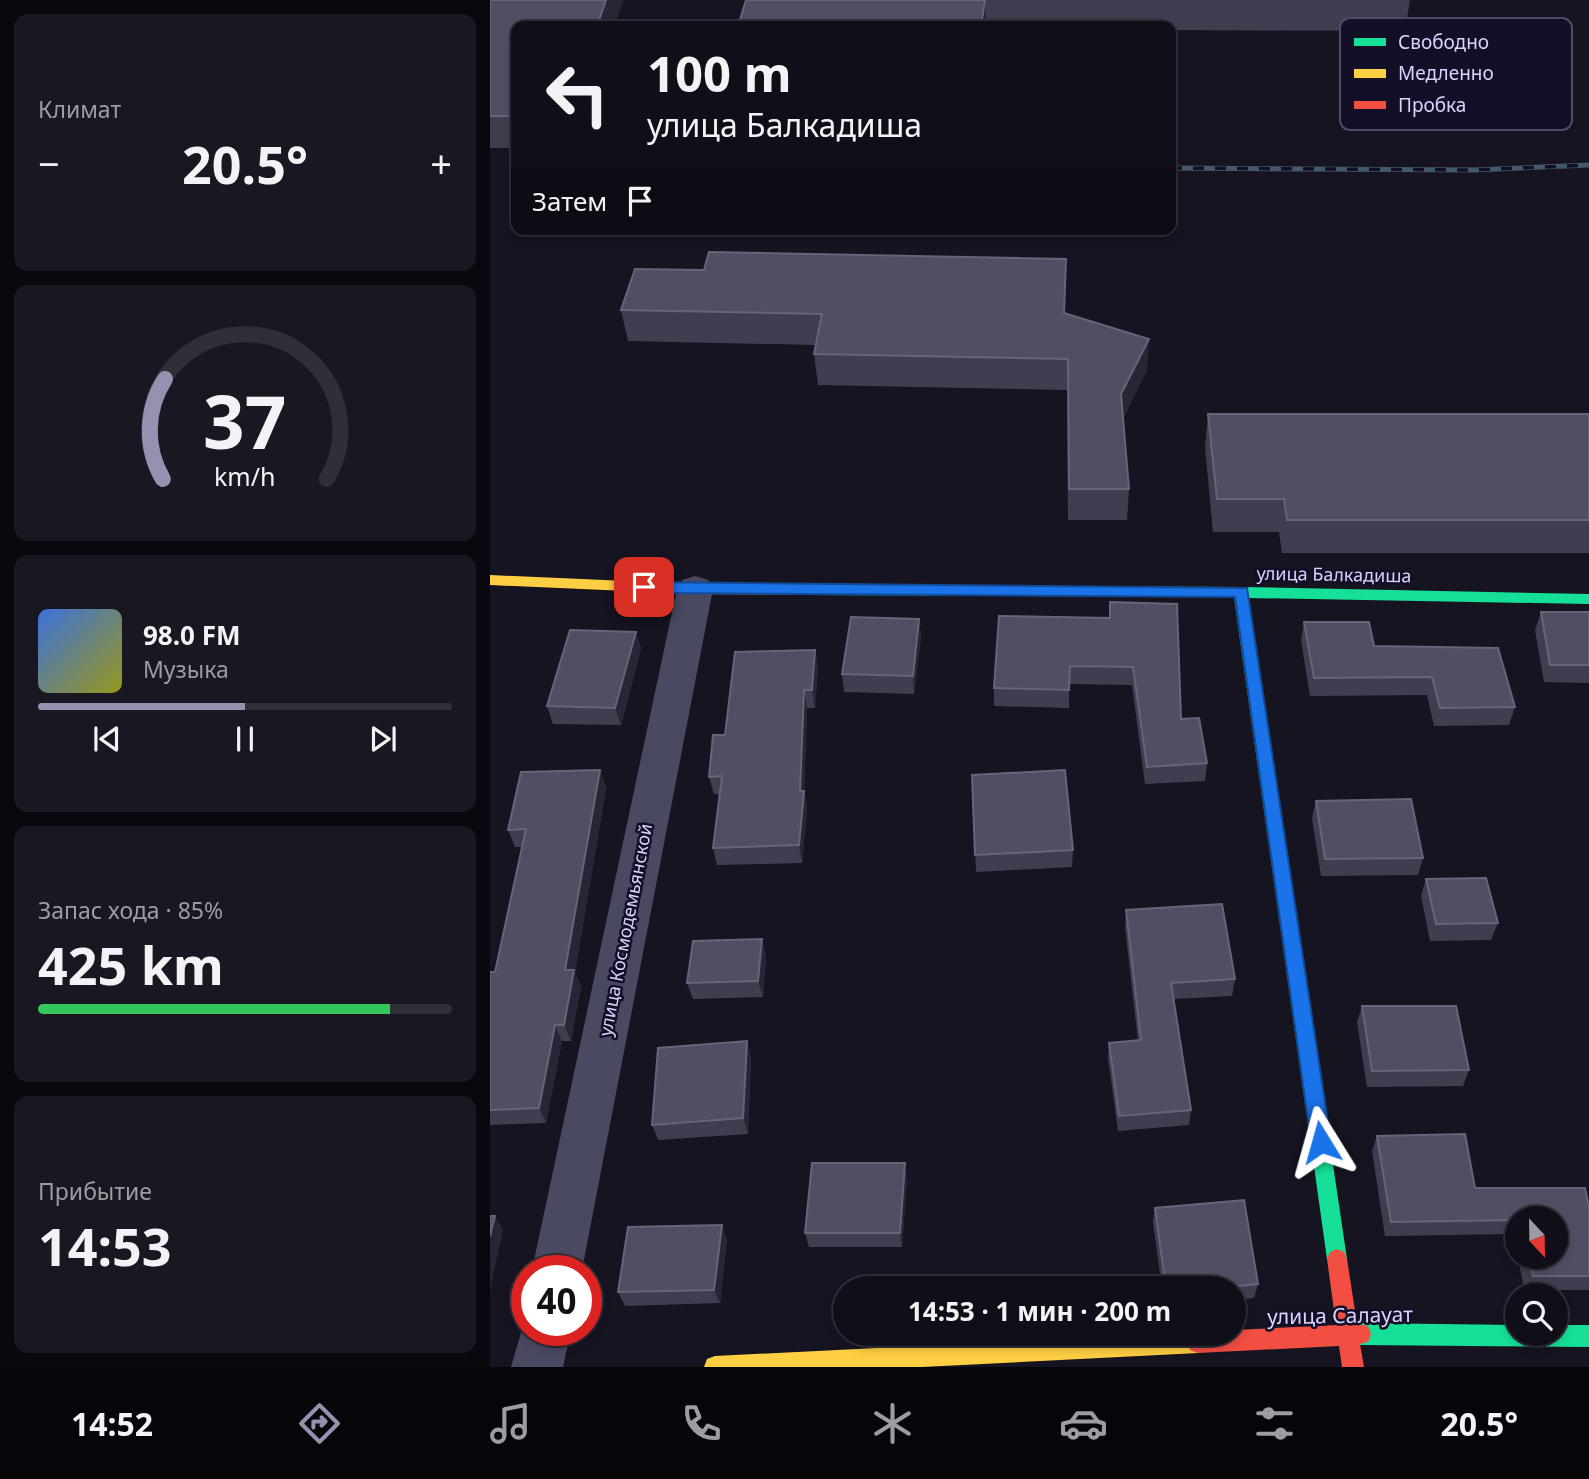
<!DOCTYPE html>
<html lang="ru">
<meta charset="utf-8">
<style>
:root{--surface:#100f19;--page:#191822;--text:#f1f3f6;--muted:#9c9ca2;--line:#302f38;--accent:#9591b1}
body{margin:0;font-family:"Noto Sans",sans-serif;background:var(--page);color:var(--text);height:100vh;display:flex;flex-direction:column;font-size:26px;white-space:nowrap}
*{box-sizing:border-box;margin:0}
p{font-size:23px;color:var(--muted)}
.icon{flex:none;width:38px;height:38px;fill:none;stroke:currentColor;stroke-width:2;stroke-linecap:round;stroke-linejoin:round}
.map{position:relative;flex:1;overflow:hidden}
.drawer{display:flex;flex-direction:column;gap:14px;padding:14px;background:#09080e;width:490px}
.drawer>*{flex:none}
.banner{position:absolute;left:21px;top:21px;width:665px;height:214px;border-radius:14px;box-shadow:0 4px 10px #0003,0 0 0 2px var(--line);background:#100f19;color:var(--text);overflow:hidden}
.needle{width:46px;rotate:158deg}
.buttons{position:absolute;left:1015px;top:1206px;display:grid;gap:14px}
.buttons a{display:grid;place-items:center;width:63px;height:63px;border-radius:50%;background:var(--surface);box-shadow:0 4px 10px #0003,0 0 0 2px var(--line);font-size:35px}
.speed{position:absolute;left:21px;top:1255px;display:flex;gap:14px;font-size:35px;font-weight:700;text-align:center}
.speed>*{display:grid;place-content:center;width:91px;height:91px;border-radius:50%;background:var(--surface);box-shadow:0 4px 10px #0003,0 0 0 2px var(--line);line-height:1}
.speed .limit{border:10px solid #d22;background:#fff;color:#111}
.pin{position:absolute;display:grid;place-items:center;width:60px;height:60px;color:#fff;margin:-30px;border-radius:14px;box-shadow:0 4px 10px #0006}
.me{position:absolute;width:77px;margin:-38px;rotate:352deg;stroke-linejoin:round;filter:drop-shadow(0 0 5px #0008)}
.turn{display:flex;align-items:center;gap:24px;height:147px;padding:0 21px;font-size:32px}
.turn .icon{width:91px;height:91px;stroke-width:2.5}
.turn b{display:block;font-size:49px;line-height:60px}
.then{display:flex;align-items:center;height:66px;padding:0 21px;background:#0003;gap:14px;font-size:26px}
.big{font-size:52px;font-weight:700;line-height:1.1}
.drawer .widget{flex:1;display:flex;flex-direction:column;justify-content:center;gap:10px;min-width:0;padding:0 24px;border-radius:14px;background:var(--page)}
.drawer .dial{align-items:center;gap:0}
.dial svg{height:182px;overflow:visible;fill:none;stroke:var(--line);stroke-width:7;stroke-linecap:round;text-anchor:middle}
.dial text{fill:var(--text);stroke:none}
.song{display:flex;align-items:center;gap:21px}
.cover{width:84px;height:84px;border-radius:10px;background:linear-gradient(135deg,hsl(220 70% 55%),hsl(60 70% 35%))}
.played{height:7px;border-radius:4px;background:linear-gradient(90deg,var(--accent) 50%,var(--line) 50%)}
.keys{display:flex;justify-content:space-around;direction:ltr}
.heat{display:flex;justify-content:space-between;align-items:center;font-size:38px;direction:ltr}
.charge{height:10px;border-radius:5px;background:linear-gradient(90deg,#34c759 85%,var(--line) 0)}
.trip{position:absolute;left:343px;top:1276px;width:413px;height:70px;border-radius:35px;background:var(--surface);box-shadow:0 4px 10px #0003,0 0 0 2px var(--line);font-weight:700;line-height:70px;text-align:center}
.dock{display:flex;height:112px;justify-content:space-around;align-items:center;background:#06060a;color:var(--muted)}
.dock .icon{width:49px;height:49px}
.dock .current{color:var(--accent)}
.dock b{font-size:32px;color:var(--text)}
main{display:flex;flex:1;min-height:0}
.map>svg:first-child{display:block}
</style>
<main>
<section class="drawer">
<div class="widget"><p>Климат</p>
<div class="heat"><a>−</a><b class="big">20.5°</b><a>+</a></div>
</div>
<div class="widget dial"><svg viewBox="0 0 100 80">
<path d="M14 69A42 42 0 1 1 86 69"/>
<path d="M14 69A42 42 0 0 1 15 25" stroke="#9591b1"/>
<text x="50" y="56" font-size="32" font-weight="700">37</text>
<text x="50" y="72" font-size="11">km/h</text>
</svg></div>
<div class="widget">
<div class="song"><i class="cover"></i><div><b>98.0 FM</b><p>Музыка</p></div></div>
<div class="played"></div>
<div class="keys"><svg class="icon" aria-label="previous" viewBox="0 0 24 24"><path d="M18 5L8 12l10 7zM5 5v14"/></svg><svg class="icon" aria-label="pause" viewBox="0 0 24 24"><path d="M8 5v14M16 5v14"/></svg><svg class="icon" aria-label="next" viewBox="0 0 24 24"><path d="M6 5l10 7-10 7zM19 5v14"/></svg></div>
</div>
<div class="widget"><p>Запас хода · 85%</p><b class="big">425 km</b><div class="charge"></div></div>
<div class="widget"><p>Прибытие</p><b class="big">14:53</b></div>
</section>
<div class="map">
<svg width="1099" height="1367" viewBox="0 0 1099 1367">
<rect width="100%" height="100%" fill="#161421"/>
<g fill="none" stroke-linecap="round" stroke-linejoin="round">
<g fill="#4a4962" fill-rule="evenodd">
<path d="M205 576 218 580 223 589 92 1270H42L187 589 192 580Z"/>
<path d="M37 1312V1330H81L73 1367H21Z"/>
</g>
<g fill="#16e098" fill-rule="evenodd">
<path d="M324 585 751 587 1099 594V604L759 598 857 1259 854 1266 847 1269 840 1266 837 1259 744 597 324 595 317 590Z"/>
<path d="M870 1323 1027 1325V1334H1066V1325H1099V1347L870 1345 862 1342 859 1334 862 1326Z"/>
</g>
<g fill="#ffcf43" fill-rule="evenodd">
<path d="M0 575 205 584 324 585 331 590 324 595 205 594 0 585Z"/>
<path d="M666 1334H713L719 1342 716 1350 708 1353 432 1367H214L217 1359 225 1356Z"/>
</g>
<path fill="#f24e42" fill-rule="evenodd" d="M847 1249 854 1252 857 1259 867 1324 878 1326 881 1334 878 1342 870 1344 874 1367H852L849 1346 708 1353 700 1350 697 1342 703 1334H744V1330L846 1325 837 1259 840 1252Z"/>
<g stroke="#43596b" stroke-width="5">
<path id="rail" d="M681 168 984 170 1099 165"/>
</g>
<use href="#rail" stroke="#130f26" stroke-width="3.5" stroke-dasharray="11" stroke-linecap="butt"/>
</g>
<g fill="#403d50">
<path d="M0 0H133L124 26H26V148H0Z"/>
<path d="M256 0H920L915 31 681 30V26H248Z"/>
<path d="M576 259 575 314 657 370 633 418 639 489 637 520H578L577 390 328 385 324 354 326 345 138 341 131 310 214 270Z"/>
<path d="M718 414H1099V553H792L789 532H723L715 447Z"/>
<path d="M620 602 717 763 715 781 655 784 642 685 579 684V708L504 706V688L620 618Z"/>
<path d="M1051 612H1099V683L1054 682 1045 630Z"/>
<path d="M429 619 431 637 424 694 354 692 352 674Z"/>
<path d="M814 622 884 646 1025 707 1019 725 944 726 937 695 820 696 811 640Z"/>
<path d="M146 632 151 649 131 725 63 724 57 706Z"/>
<path d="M325 650 328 668 325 708H317L314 791 317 808 312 863 227 865 223 848 230 794H224L219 777 235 735Z"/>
<path d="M110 770 116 788 85 972 91 986 81 1041H72L56 1123 0 1125V972H5L32 847H25L18 830Z"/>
<path d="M482 775 583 850 582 867 486 872Z"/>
<path d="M826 801 933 858 928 875 831 876 822 818Z"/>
<path d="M936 879 1008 923 1001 940 940 941 931 896Z"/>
<path d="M636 910 745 979 742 996 684 999 701 1110 699 1125 628 1131 618 1058 619 1043 648 1041 635 927Z"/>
<path d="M272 939 276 956 273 997 203 999 197 983Z"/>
<path d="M872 1006 979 1070 973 1086 877 1087 867 1022Z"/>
<path d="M261 1057 258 1134 168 1140 162 1125Z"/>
<path d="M887 1136 985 1188 1099 1207V1290H1034L1028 1256H1066V1218H1027V1252L1024 1234 895 1236 882 1151Z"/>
<path d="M417 1178 412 1247H319L315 1233Z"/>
<path d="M665 1208 768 1284 764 1298 744 1300V1288H672L663 1222Z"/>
<path d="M237 1239 230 1303 135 1306 128 1292Z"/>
</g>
<g fill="#282635">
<path d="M116 0H133L124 26H107Z"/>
<path d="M495 0 496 26H491Z"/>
<path d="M659 339 657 370 629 425 631 394Z"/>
<path d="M429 619 431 637 424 694 423 676Z"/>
<path d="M146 632 151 649 131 725 125 708Z"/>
<path d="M325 650 328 668 325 708 322 690Z"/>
<path d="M314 690 317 708 314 793V791L317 808 312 863 309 845 310 791Z"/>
<path d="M110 770 116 788 85 972 91 986 81 1041 74 1025 75 970Z"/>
<path d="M272 939 276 956 273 997 268 981Z"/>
<path d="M65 1025 72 1041 56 1123 49 1108Z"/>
<path d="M257 1041 261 1057 258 1134 253 1118Z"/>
<path d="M415 1163 417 1178 412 1247 410 1233Z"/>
<path d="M5 1216 13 1230 0 1290V1236Z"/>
<path d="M232 1225 237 1239 230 1303 224 1290Z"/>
</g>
<g fill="#504e63" stroke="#66637b" stroke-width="2">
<path d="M0 0H116L107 26H26V116H0Z"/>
<path d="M256 0H495L491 26H248Z"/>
<path d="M219 252 576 259 574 313 659 339 631 394 639 489H579L578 359 324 354 332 314 131 310 145 269 214 270Z"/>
<path d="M718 414H1099V520H797L794 499H727Z"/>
<path d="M620 602 687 604 691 719 709 718 717 763 657 767 643 667 580 666 579 690 504 688 509 616 620 618Z"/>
<path d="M1051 612H1099V665H1060Z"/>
<path d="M361 617 429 619 423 676 352 674Z"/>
<path d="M814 622H879L884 646 1008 648 1025 707 950 708 942 677 824 678Z"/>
<path d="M80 630 146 632 125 708 57 706Z"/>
<path d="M325 650 322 690H314L310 791H314L309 845 223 848 232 776 219 777 223 735H235L245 652Z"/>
<path d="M110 770 75 970H84L74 1025H65L49 1108 0 1110V972H5L36 829 18 830 31 772Z"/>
<path d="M575 770 583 850 485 855 482 775Z"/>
<path d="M921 799 933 858 835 859 826 801Z"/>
<path d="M996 878 1008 923 946 924 936 879Z"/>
<path d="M732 904 745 979 681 983 701 1110 629 1116 619 1043 651 1040 636 910Z"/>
<path d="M272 939 268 981 197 983 203 941Z"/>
<path d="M872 1006H966L979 1070 882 1071Z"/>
<path d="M257 1041 253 1118 162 1125 168 1048Z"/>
<path d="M975 1134 985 1188H1095L1099 1207V1276H1043L1039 1256H1066V1218H1027V1220L901 1222 887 1136Z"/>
<path d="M322 1163H415L410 1233H315Z"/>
<path d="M754 1200 768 1284 726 1288H676L665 1208Z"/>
<path d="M0 1216H5L0 1236Z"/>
<path d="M232 1225 224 1290 128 1292 138 1227Z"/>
</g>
<path fill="#1a73e8" stroke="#114b97" stroke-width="2" d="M154 582 757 588 841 1142 838 1148 831 1151 824 1148 821 1142 745 597 154 593 146 587Z"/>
<g text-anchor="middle" stroke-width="5" stroke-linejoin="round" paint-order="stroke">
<g font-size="18" fill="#d9d4ff" stroke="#130f26">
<text transform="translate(844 575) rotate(1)" y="6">улица Балкадиша</text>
<text transform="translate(136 930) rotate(-79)" y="6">улица Космодемьянской</text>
</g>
<g font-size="21" fill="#d9d4ff" stroke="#130f26">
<text transform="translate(850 1316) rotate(-1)" y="7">улица Салауат</text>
</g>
</g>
<rect x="850" y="18" width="232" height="112" rx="10" fill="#130f26" stroke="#4e4a67" stroke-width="2"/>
<rect x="864" y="38" width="32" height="8" fill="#16e098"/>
<rect x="864" y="69" width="32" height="9" fill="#ffcf43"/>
<rect x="864" y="101" width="32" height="8" fill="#f24e42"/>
<g font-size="19" fill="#d9d4ff">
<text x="908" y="49">Свободно</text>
<text x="908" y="80">Медленно</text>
<text x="908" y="112">Пробка</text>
</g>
</svg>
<div class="buttons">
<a><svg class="needle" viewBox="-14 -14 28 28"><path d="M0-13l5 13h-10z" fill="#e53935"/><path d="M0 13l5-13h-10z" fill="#9c9ca2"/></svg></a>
<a><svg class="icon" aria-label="search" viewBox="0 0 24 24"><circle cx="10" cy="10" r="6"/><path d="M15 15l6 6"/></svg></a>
</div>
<div class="speed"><div class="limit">40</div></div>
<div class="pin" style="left:154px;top:587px;background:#d93025"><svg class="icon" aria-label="arrive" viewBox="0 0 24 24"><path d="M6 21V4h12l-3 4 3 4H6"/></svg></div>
<svg class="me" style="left:831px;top:1142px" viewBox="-20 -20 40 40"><path d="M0-17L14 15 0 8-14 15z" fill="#1a73e8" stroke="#fff" stroke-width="4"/></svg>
<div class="trip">14:53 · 1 мин · 200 m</div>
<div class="banner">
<div class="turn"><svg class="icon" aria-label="left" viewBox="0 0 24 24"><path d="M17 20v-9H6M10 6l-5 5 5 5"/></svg><div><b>100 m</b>улица Балкадиша</div></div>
<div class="then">Затем<svg class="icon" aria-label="arrive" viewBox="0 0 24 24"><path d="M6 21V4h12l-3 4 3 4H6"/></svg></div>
</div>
</div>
</main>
<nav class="dock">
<b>14:52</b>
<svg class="icon current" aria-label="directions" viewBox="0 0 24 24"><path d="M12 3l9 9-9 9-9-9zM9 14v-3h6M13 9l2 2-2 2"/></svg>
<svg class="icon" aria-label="music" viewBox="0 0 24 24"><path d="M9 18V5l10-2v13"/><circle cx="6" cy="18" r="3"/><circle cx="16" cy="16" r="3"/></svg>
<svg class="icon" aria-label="phone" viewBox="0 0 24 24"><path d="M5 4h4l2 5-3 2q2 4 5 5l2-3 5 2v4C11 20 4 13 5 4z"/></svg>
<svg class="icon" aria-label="climate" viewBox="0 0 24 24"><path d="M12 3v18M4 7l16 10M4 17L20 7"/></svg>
<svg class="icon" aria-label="car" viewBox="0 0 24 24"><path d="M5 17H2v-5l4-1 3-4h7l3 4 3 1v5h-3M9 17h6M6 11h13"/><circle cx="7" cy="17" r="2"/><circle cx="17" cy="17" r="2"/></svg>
<svg class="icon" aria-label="filters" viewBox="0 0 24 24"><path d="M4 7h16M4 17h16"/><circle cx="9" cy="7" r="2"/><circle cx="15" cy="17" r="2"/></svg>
<b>20.5°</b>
</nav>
